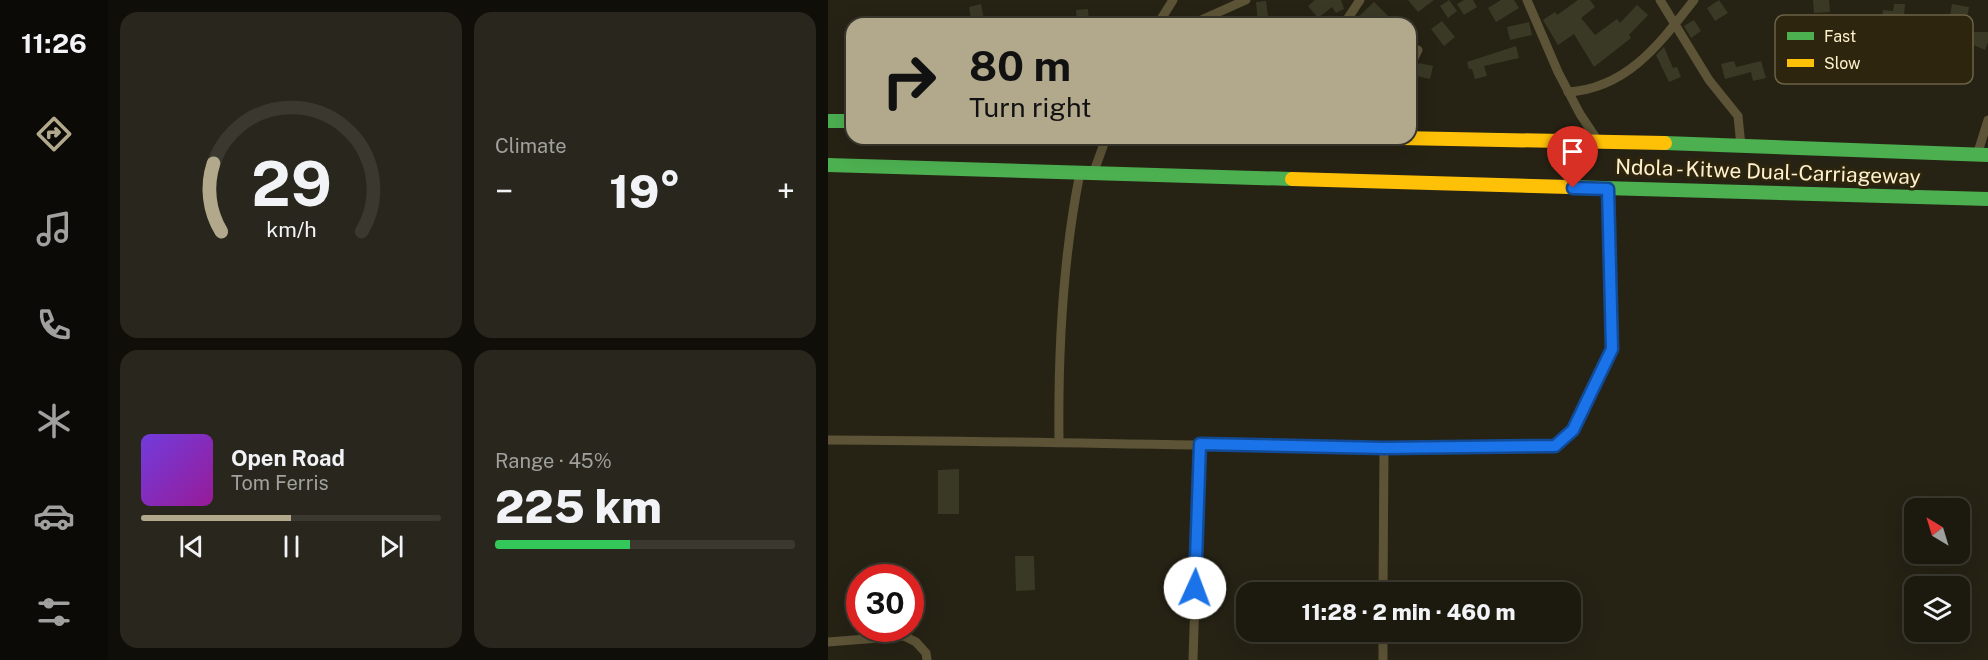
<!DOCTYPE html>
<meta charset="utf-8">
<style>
:root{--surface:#1c1a0f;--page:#29271d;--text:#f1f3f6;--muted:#a0a19e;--line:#3a382f;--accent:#b2a98c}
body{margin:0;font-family:"Public Sans",sans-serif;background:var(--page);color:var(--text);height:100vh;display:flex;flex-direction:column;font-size:22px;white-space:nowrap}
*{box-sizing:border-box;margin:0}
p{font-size:20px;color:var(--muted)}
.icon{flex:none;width:33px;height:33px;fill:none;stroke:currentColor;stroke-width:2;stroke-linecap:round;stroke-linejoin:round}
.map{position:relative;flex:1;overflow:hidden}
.drawer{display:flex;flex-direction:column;gap:12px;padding:12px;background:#0f0e08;width:720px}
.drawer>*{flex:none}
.top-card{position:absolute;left:18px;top:18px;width:570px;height:126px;border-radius:18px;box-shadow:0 6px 24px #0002,0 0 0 2px var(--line);background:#b2a98c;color:#111;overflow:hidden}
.needle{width:39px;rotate:322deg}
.buttons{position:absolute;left:1076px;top:498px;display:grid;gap:12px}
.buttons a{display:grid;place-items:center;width:66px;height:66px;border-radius:12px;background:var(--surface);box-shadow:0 6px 24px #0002,0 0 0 2px var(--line);font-size:30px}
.speed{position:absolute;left:18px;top:564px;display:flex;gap:12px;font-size:30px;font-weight:700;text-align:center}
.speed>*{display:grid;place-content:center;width:78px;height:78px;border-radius:50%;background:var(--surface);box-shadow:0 6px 24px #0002,0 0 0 2px var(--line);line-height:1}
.speed .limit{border:9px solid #d22;background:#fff;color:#111}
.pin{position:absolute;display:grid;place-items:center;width:51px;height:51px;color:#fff;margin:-62px -26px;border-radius:50% 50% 50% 0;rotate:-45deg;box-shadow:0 0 6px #0007}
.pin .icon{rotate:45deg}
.me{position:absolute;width:66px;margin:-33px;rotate:2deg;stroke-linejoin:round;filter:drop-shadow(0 0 4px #0008)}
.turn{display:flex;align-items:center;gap:21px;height:126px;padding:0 24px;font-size:27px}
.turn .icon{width:78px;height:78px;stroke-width:2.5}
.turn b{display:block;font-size:42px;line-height:51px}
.big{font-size:45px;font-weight:800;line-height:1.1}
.drawer .widget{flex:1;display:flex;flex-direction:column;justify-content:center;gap:9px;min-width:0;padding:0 21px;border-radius:18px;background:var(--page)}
.drawer .dial{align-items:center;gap:0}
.dial svg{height:156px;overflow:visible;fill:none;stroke:var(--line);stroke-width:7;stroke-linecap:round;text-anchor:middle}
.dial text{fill:var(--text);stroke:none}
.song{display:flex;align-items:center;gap:18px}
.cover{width:72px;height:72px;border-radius:9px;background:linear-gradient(135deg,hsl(260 70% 55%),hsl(300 70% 35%))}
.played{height:6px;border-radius:3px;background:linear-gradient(90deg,var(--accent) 50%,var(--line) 50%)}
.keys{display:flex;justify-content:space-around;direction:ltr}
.heat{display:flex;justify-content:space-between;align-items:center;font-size:33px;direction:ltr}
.charge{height:9px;border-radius:4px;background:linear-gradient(90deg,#34c759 45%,var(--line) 0)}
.drawer .tiles{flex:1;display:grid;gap:12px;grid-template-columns:repeat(2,1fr)}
.trip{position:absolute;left:408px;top:582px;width:345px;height:60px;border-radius:18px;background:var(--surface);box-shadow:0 6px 24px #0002,0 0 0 2px var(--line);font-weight:800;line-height:60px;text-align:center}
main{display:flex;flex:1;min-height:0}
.tabs{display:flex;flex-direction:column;width:108px;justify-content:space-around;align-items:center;background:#0b0a06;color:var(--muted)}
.tabs .icon{width:42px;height:42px}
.tabs .active{color:var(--accent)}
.tabs b{font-size:27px;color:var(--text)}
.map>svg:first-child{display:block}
</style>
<main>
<nav class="tabs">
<b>11:26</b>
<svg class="icon active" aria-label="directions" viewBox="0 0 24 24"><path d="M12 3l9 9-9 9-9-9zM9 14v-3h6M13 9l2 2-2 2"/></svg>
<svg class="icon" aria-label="music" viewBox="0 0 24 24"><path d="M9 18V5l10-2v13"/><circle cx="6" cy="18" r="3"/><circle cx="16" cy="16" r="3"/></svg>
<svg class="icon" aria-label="phone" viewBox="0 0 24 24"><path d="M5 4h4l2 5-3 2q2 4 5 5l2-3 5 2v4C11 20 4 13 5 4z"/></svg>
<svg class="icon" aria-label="climate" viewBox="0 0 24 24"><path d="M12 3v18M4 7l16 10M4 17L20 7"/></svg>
<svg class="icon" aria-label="car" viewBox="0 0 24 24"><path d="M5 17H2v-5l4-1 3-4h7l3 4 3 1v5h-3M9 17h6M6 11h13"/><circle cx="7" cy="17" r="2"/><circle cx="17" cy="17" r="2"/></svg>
<svg class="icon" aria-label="filters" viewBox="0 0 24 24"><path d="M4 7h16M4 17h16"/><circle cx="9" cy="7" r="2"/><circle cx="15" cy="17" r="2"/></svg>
</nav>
<section class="drawer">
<div class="tiles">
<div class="widget dial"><svg viewBox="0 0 100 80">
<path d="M14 69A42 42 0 1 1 86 69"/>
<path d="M14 69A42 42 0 0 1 10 34" stroke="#b2a98c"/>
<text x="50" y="56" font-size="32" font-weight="700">29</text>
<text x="50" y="72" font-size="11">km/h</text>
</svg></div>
<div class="widget"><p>Climate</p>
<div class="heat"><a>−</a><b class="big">19°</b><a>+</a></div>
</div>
<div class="widget">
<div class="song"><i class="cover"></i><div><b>Open Road</b><p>Tom Ferris</p></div></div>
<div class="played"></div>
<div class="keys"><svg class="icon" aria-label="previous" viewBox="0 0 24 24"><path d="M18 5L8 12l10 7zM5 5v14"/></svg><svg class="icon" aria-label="pause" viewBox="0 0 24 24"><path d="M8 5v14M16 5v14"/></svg><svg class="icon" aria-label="next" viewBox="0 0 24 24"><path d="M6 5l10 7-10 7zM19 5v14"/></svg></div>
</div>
<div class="widget"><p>Range · 45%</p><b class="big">225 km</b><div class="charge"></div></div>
</div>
</section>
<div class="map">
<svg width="1160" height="660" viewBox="0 0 1160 660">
<rect width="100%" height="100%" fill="#262214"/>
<g fill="#3a3926">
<path d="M487 0H513L516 9 508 13 504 7 490 18 480 6Z"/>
<path d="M580 0H606L590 12Z"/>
<path d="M621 0 629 11 620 18 612 6Z"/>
<path d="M636 0H645L649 7 636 15 629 4Z"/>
<path d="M673 0H686L691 8 668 22 660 8Z"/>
<path d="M750 0H762L767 7 753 18 767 35 789 19 792 23 809 5 820 15 801 35 803 38 766 67 746 34 730 45 715 20 727 12 729 15Z"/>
<path d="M891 0 900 13 887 21 879 8Z"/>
<path d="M985 0H1001L1002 12 986 13Z"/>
<path d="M438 1 441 24H430L428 2Z"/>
<path d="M546 2 568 24H524L527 20Z"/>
<path d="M153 4 157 24H144L141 7Z"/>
<path d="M1066 4H1077L1075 28H1065V24L1053 22 1055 10 1065 11Z"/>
<path d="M1124 4 1141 7 1139 19 1122 16Z"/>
<path d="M260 9 261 22 249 23 248 10Z"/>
<path d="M866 20 873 31 863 38 856 26Z"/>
<path d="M614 21 627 37 616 46 603 29Z"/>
<path d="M701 22 704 35 682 40 679 27Z"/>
<path d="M1113 32H1160V42L1157 50 1136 41V47H1116V34Z"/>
<path d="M688 46 691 58 656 66 659 76 647 79 644 69H641L639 62Z"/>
<path d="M836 47 845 68 849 67 853 77 841 82 828 55Z"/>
<path d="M906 61 908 67 933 61 938 78 925 81 923 72 897 79 893 64Z"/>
<path d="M591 63 605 66 602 79 584 75Z"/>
<path d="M131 469V514H110V470Z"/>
<path d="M187 556H206L207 590 188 591Z"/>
</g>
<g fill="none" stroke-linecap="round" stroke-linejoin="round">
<g stroke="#5d5437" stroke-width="9">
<path d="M699 0 730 72 752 114 770 141"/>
<path d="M832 0 881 80 910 116 913 146"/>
<path d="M330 24 345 0"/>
<path d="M364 24 418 0"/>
<path d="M516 24 532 0"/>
<path d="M582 66 590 50"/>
<path d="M740 92C800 88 832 43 866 0"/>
<path d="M1149 155 1160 120"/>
<path d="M265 174 278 138"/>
<path d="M0 440C242 441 485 450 727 446L745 430 785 349 780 189"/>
<path d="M231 441C230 356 235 257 252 173"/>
<path d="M555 592 556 449"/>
<path d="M0 642 76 636 88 642 98 653 99 660"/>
<path d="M365 660 372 444"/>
<path d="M555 660V632"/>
</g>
<g stroke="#4caf50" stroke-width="14">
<path d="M0 121H24"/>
<path d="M837 143 1160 155"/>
<path d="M0 165 464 179"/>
<path d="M741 187 1160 199"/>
</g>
<g stroke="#ffc107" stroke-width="14">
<path d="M572 138 837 143"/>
<path d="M464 179 741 187"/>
</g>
</g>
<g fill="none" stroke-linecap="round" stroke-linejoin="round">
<g stroke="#114b97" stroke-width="15">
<path id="route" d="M367 588 372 444 556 448 727 446 745 430 784 349 780 189 745 188"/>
</g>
<use href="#route" stroke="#1a73e8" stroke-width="10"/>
</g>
<g text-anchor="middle" stroke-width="6" stroke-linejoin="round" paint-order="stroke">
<g font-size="21" fill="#fef1cc" stroke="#2d250d">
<text transform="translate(940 172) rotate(2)" y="7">Ndola - Kitwe Dual-Carriageway</text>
</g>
</g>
<rect x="947" y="15" width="198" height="69" rx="9" fill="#2d250d" stroke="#6c6246" stroke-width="1.5"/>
<rect x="959" y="32" width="27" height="8" fill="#4caf50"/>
<rect x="959" y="59" width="27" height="8" fill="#ffc107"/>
<g font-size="16" fill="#fef1cc">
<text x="996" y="42">Fast</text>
<text x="996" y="69">Slow</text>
</g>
</svg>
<div class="buttons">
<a><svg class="needle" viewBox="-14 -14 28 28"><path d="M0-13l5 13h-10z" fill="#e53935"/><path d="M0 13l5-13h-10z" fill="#a0a19e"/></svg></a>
<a><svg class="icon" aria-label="layers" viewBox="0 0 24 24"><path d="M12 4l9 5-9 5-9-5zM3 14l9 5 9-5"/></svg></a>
</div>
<div class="speed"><div class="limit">30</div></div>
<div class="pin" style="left:745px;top:188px;background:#d93025"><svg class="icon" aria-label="arrive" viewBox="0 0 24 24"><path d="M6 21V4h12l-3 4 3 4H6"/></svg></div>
<svg class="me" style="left:367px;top:588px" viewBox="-20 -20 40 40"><circle r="19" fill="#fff"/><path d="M0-13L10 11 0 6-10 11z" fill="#1a73e8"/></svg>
<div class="trip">11:28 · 2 min · 460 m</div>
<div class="top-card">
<div class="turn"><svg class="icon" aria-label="right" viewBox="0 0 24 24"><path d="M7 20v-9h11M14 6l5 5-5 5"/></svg><div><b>80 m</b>Turn right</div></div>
</div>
</div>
</main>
